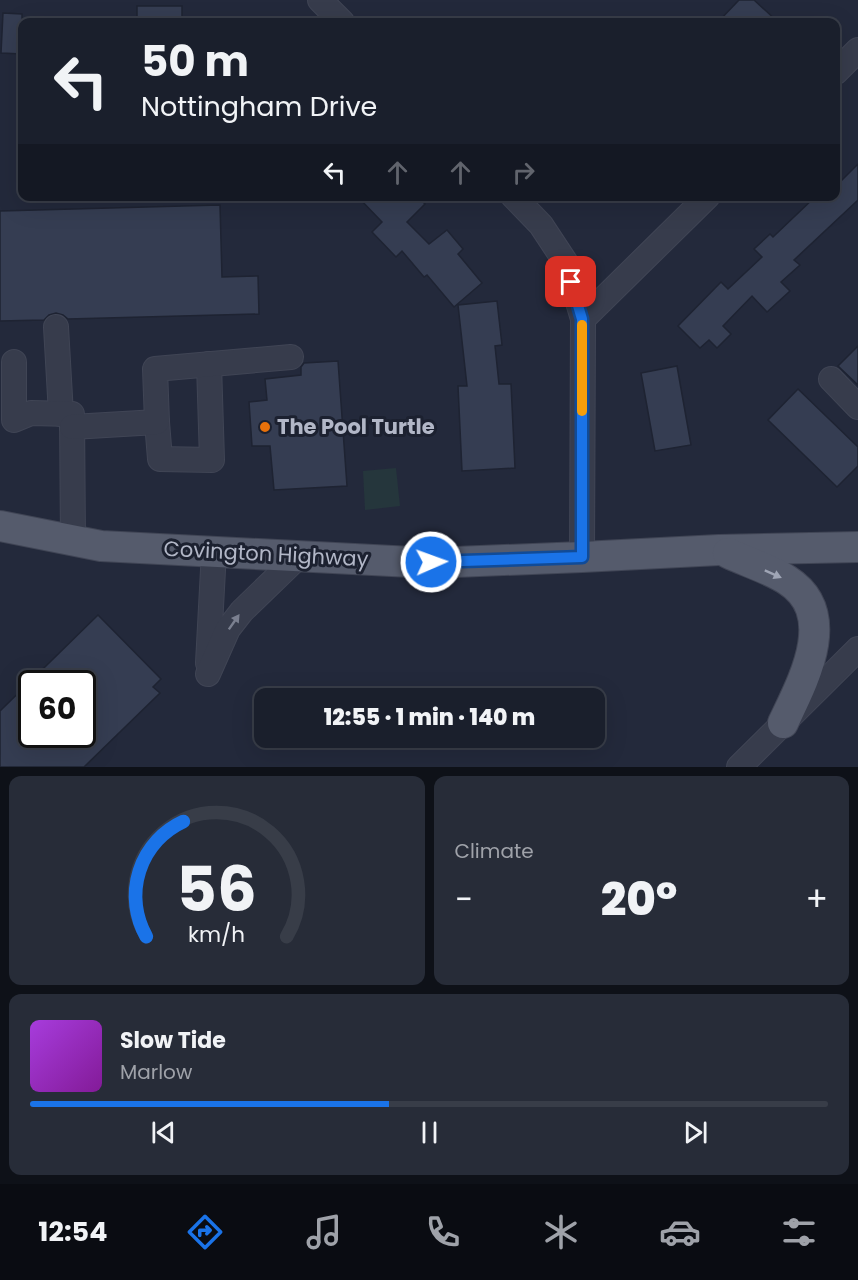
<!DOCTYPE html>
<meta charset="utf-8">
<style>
:root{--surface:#1a1f2c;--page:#272c38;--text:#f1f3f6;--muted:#9fa2a9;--line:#383d48;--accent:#1a73e8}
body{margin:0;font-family:Poppins,sans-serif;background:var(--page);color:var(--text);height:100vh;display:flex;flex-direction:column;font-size:22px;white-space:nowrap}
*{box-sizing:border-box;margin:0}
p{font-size:20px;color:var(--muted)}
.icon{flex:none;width:33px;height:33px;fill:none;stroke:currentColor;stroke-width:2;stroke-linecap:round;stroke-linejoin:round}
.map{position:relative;height:767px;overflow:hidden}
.details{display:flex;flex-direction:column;gap:9px;padding:9px;background:#0e1118;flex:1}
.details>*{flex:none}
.guide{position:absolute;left:18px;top:18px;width:822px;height:183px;border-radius:12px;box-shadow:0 6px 24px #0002,0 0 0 2px var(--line);background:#1a1f2c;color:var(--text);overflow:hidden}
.speed{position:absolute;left:18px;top:670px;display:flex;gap:12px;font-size:30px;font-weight:700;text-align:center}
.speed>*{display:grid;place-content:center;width:78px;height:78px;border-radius:50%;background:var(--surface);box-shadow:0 6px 24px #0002,0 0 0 2px var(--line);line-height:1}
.speed .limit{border:3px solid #111;border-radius:9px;background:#fff;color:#111}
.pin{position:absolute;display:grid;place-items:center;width:51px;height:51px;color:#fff;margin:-26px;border-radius:12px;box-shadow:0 3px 9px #0006}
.me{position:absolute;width:66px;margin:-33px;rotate:88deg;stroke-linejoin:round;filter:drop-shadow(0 0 4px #0008)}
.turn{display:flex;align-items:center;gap:21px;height:126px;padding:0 24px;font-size:27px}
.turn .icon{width:78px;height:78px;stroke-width:2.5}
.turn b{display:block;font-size:42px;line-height:51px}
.lanes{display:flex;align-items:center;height:57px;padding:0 24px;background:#0003;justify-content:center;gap:30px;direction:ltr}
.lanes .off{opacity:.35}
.big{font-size:45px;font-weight:800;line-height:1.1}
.details .widget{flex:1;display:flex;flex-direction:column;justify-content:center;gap:9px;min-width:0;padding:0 21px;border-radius:12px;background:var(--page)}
.details .dial{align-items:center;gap:0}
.dial svg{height:156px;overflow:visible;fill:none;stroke:var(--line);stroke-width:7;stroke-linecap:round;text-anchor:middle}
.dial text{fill:var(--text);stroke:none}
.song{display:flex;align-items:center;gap:18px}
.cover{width:72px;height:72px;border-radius:9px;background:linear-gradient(135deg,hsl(280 70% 55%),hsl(290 70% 35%))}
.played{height:6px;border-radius:3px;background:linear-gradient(90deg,var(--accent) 45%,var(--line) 45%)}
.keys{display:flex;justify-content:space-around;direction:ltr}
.heat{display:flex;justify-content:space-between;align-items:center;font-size:33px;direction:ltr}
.details .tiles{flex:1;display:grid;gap:9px;grid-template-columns:1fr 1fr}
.widget:last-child{grid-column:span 2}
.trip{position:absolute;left:254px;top:688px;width:351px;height:60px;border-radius:12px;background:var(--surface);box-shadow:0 6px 24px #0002,0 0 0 2px var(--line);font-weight:800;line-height:60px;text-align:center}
.dock{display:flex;height:96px;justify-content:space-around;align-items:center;background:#0a0c12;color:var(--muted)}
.dock .icon{width:42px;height:42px}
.dock .selected{color:var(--accent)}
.dock b{font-size:27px;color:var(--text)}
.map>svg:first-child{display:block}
</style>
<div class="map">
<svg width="858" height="767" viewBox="0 0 858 767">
<rect width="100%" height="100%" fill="#23293b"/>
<path fill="#25363c" d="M396 468 400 506 365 510 363 471Z"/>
<g fill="#353d52" stroke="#1e2332" stroke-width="1.5" fill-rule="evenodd">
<path d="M739 0H754L778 22H718Z"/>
<rect x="137" y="6" width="45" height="16"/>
<path d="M3 13 22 14V54L1 53Z"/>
<path d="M858 164V200L794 260 800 265 781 282 790 291 767 312 752 296 723 326 731 334 717 348 709 340 700 348 678 326 721 282 728 289 762 257 754 249 770 234 773 237 816 196H836V186Z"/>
<path d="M357 196H417L425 204 407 222 429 244 447 230 463 249 458 254 482 283 454 307 427 275 424 277 402 251 396 257 372 232 382 222Z"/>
<path d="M220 205 222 277 258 276 259 314 68 319 63 315 56 313 49 315 44 320 0 321V211Z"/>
<path d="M497 301 502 345 495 346 499 384H511L515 468 462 471 458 386H467L458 305Z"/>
<path d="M858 346V385L838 366Z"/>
<path d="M338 361 347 486 274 490 270 446H252L249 402 267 400 265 379 301 375V367L304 363Z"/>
<path d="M677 366 691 445 655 451 641 373Z"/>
<path d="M798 389 858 447V466L837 487 768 420Z"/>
<path d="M98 615 161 679 153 687 160 693 84 767H0V711ZM32 684H82V735H32Z"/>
</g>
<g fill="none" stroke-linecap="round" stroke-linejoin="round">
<g stroke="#404555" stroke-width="26">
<g id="minor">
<path d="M320 0 342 22"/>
<path d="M836 72 858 50"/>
<path d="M513 196 541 225 566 263 583 319 582 557"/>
<path d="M583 319 708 196"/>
<path d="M56 327 61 414"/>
<path d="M14 362V420L31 413 72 414 73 541"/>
<path d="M831 379 858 407"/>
<path d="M157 422 160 459 212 460 209 364"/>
<path d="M72 427 157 422 155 369 291 357"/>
<path d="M208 663 214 551"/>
<path d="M208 674 228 629 242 611 300 555"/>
<path d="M739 767 858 649"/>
</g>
</g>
<g stroke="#404555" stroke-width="32">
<g id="major">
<path d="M0 526 101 546 431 563 582 557 719 550 858 547"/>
<path d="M728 553C747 562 770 569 787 580 840 614 803 681 783 723"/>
</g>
</g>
<use href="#minor" stroke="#373c4c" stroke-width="24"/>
<use href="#major" stroke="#555b6c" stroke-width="30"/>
</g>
<defs><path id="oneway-solid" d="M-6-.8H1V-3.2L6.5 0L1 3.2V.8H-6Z" transform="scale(1.5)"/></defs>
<use fill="#9fa5b5" href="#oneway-solid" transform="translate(773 574) rotate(24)"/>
<use fill="#7b8090" href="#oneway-solid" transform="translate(234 622) rotate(-55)"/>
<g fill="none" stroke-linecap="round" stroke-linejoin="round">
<g stroke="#114b97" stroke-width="15">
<path id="route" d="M431 562 582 557V319L571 282"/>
</g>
<use href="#route" stroke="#1a73e8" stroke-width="10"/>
<path stroke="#f59e0b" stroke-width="10" d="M582 411V325"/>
</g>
<circle fill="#e8710a" stroke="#1c2130" stroke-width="2" cx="265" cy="427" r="6"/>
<g text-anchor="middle" stroke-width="6" stroke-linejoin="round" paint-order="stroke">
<g font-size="21" font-weight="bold" fill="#b2b7c7" stroke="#1c2130" text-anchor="start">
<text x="277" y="434">The Pool Turtle</text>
</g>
<g font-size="21" fill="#b2b7c7" stroke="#1c2130">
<text transform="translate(266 554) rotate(3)" y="7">Covington Highway</text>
</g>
</g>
</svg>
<div class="speed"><div class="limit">60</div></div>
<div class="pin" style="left:571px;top:282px;background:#d93025"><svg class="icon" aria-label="arrive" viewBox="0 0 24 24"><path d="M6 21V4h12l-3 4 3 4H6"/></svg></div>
<svg class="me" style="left:431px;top:562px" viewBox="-20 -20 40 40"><circle r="17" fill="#1a73e8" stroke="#fff" stroke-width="3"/><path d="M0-11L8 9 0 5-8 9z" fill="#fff"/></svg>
<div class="trip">12:55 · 1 min · 140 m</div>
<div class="guide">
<div class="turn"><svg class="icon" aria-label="left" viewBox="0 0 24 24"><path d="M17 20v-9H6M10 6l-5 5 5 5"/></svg><div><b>50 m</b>Nottingham Drive</div></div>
<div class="lanes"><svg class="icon" aria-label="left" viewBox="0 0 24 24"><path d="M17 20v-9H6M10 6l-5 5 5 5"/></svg><svg class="icon off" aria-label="ahead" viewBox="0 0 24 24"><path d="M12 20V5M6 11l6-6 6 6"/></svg><svg class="icon off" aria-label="ahead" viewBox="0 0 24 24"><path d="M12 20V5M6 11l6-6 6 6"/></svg><svg class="icon off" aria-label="right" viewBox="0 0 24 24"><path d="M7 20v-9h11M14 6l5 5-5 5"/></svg></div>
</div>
</div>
<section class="details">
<div class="tiles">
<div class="widget dial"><svg viewBox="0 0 100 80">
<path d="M14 69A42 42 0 1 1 86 69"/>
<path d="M14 69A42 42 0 0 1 33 10" stroke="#1a73e8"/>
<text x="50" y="56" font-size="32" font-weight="700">56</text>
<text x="50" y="72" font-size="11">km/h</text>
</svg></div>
<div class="widget"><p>Climate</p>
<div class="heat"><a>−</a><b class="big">20°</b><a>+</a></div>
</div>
<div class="widget">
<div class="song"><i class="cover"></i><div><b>Slow Tide</b><p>Marlow</p></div></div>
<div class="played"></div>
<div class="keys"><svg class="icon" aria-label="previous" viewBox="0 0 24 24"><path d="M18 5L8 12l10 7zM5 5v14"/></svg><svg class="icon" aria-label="pause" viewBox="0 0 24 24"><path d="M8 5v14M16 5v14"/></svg><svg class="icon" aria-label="next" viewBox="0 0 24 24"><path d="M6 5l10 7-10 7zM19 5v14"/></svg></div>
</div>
</div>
</section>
<nav class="dock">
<b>12:54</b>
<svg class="icon selected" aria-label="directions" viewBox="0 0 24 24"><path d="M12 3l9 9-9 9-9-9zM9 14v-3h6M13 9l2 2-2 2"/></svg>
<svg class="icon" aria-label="music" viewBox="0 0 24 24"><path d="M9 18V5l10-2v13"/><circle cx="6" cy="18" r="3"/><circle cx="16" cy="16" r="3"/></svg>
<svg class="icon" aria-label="phone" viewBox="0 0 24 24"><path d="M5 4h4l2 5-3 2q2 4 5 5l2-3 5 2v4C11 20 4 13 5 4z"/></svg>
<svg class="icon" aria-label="climate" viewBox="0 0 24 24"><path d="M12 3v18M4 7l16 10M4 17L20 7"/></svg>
<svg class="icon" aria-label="car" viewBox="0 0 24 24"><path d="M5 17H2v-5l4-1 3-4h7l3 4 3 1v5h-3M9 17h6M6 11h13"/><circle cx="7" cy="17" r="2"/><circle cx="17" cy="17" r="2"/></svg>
<svg class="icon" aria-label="filters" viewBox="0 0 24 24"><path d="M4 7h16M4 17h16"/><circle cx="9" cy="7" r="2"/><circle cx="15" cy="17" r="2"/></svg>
</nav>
